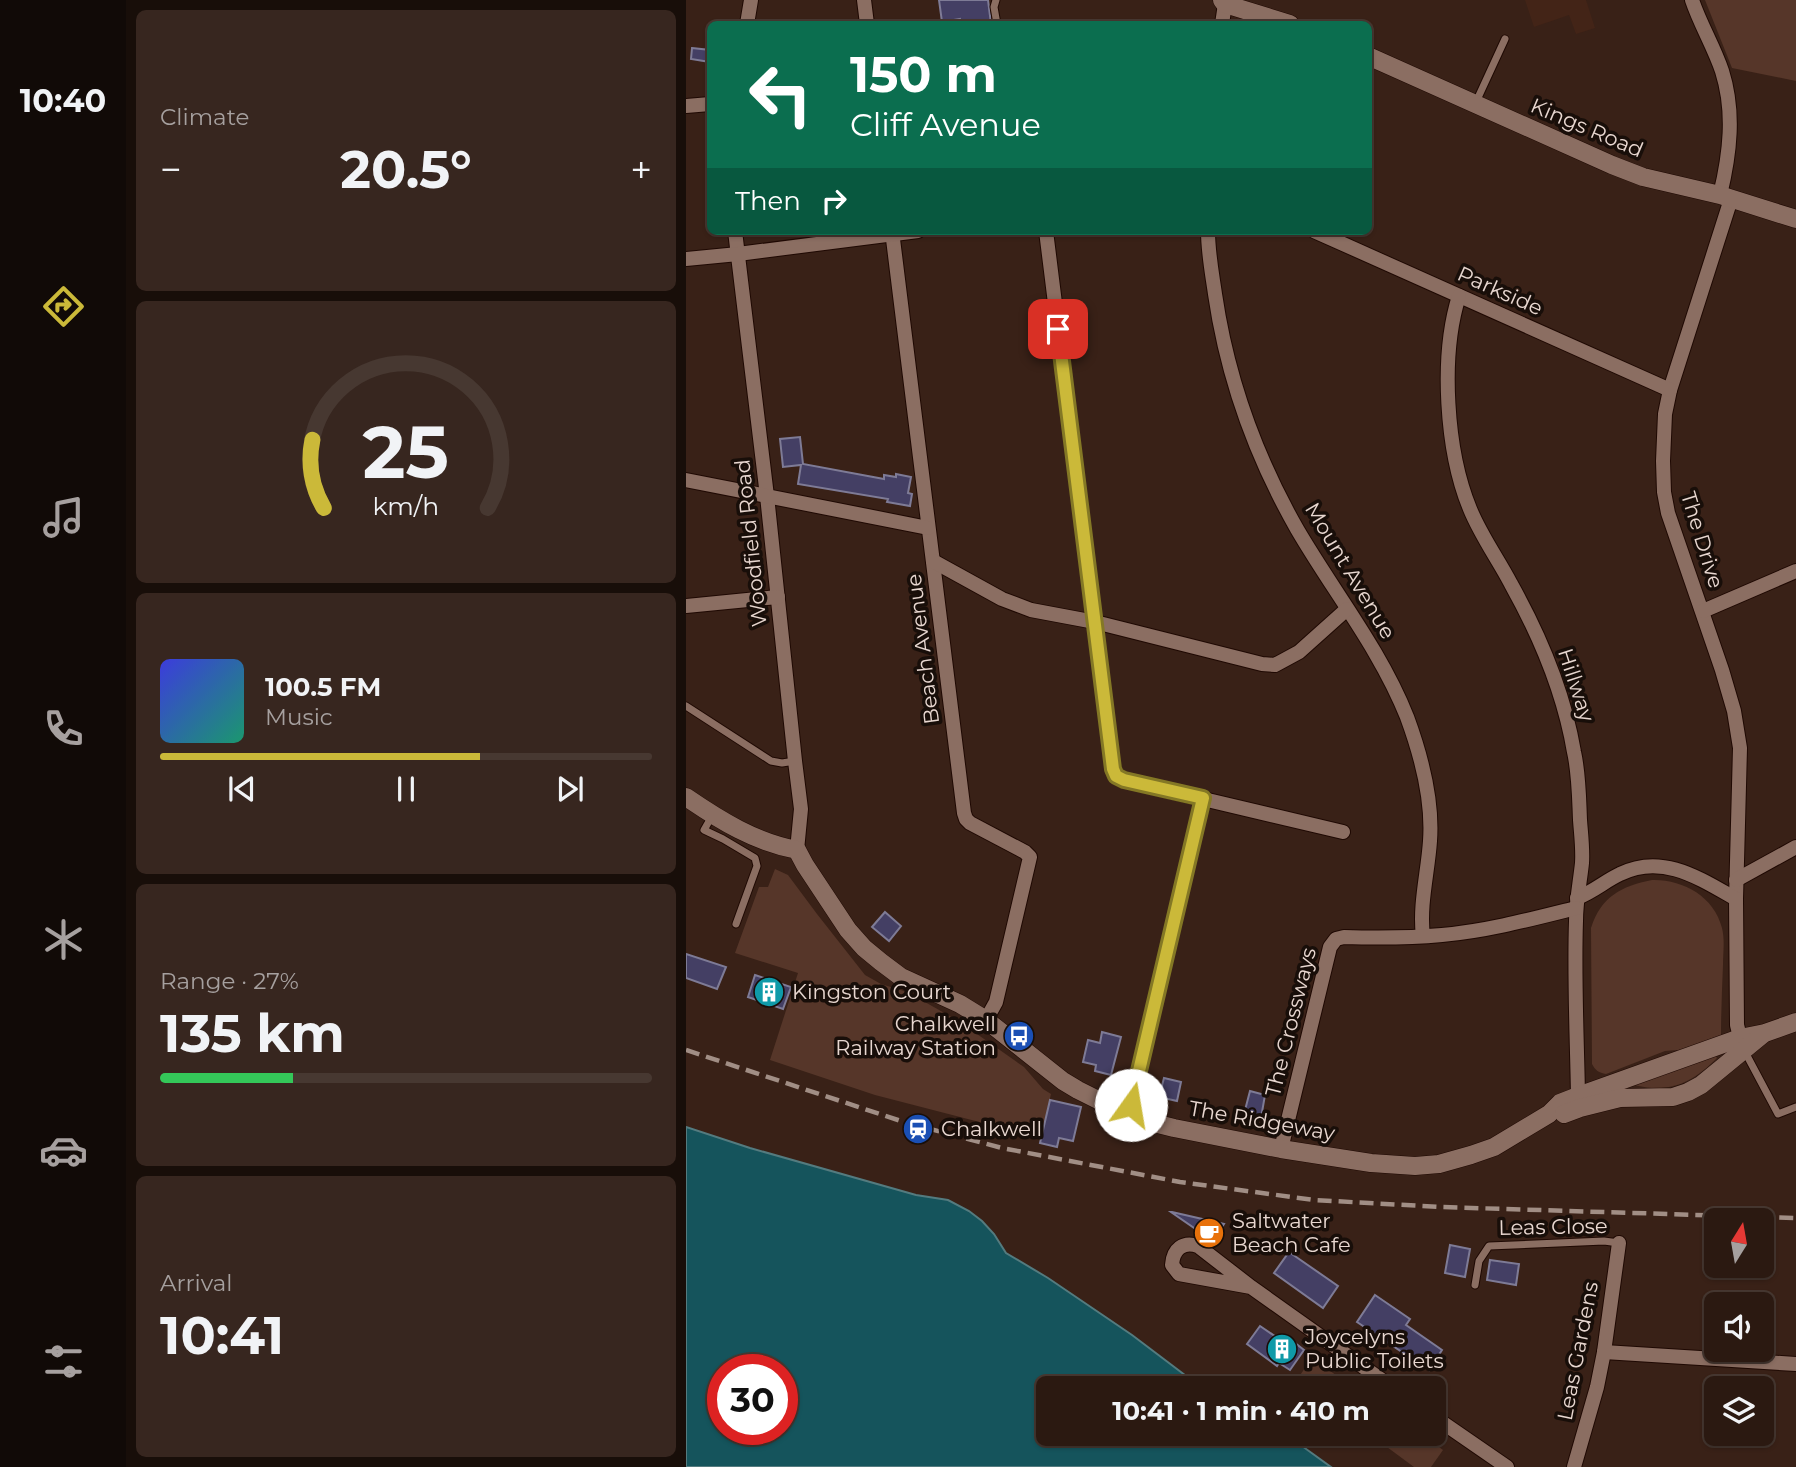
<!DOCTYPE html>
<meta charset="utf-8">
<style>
:root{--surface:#2b1911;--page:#37261f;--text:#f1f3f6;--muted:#a6a09f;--line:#473831;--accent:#cbb939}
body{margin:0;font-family:Montserrat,sans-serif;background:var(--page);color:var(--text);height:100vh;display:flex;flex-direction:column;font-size:26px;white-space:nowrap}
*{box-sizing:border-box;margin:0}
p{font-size:23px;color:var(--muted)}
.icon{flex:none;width:38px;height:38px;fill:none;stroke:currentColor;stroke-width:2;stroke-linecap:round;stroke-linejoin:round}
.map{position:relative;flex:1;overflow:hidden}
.drawer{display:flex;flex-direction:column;gap:10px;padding:10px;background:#180e09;width:560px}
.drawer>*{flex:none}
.banner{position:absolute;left:21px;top:21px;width:665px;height:214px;border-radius:10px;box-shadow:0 2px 5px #0004,0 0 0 2px var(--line);background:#0b6e4f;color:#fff;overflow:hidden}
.needle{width:46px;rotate:11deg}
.fabs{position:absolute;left:1018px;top:1208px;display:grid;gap:14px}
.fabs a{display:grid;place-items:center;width:70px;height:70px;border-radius:10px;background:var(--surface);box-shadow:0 2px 5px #0004,0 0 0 2px var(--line);font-size:35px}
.speed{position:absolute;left:21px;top:1354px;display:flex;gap:14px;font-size:35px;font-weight:700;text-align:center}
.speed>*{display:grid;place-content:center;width:91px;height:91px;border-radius:50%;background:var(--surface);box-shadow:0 2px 5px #0004,0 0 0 2px var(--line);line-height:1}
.speed .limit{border:10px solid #d22;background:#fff;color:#111}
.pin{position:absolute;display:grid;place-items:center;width:60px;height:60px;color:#fff;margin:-30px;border-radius:14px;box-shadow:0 4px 10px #0006}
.me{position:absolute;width:77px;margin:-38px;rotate:13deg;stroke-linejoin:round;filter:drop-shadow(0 0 5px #0008)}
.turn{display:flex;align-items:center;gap:24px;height:147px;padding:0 28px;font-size:32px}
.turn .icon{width:91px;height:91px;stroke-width:2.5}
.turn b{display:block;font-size:49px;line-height:60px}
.then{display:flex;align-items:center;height:66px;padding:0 28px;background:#0003;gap:14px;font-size:26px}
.big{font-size:52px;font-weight:700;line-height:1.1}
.drawer .tile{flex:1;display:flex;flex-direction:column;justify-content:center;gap:10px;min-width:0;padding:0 24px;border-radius:10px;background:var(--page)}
.drawer .dial{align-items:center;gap:0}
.dial svg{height:182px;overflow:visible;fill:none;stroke:var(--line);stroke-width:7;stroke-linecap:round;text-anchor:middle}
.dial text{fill:var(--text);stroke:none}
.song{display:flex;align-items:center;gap:21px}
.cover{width:84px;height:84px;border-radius:10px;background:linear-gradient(135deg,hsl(240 70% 55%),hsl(160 70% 35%))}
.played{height:7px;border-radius:4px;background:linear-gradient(90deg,var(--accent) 65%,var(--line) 65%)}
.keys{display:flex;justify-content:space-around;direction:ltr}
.heat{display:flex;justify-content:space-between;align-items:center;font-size:38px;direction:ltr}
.charge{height:10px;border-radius:5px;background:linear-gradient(90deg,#34c759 27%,var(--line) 0)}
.trip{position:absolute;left:350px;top:1376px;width:410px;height:70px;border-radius:10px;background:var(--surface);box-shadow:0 2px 5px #0004,0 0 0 2px var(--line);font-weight:700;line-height:70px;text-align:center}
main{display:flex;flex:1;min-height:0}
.tab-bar{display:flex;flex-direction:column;width:126px;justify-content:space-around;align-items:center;background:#110a07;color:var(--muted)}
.tab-bar .icon{width:49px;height:49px}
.tab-bar .current{color:var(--accent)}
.tab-bar b{font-size:32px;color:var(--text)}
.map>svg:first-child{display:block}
</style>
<main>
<nav class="tab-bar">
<b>10:40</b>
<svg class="icon current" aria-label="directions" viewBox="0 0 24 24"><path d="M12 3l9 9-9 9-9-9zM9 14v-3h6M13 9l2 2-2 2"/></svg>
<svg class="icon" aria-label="music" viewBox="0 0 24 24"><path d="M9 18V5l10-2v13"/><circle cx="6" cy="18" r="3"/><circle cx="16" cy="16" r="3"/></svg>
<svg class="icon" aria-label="phone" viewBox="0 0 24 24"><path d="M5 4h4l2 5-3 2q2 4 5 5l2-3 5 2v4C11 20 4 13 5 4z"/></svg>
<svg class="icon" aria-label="climate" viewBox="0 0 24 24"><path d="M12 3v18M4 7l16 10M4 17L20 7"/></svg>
<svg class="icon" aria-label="car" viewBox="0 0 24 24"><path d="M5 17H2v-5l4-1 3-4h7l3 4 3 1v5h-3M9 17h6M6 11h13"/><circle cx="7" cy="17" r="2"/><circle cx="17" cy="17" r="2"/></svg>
<svg class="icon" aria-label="filters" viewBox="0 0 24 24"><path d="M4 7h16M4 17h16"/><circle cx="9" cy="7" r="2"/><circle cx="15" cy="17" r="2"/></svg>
</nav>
<section class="drawer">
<div class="tile"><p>Climate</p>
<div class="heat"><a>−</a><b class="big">20.5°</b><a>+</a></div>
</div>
<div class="tile dial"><svg viewBox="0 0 100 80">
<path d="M14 69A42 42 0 1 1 86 69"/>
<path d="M14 69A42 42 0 0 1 9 39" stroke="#cbb939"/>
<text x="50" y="56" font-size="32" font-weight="700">25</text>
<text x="50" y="72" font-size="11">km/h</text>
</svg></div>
<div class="tile">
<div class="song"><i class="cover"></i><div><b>100.5 FM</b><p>Music</p></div></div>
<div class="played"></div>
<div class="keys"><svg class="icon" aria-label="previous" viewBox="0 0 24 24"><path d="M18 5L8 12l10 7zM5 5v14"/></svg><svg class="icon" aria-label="pause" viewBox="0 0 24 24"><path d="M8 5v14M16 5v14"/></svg><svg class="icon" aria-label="next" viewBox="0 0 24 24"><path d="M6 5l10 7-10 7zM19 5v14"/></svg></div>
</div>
<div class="tile"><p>Range · 27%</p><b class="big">135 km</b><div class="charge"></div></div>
<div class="tile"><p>Arrival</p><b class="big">10:41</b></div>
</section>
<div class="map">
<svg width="1110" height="1467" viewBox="0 0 1110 1467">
<rect width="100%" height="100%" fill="#392117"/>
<path fill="#432417" d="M839 0H900L909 28 890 34 883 15 848 27Z"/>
<g fill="#563629">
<path d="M1019 0H1110V81L1046 68Z"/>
<path d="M89 869 102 875 131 914 179 975 195 984 221 992 271 1020 338 1067 357 1089 365 1094 355 1138 189 1095 84 1060 112 973 49 953 73 887H82Z"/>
<path d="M966 880C996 879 1028 896 1036 928 1039 940 1037 953 1037 965 1036 989 1035 1013 1035 1036L993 1053 991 1050 979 1051 920 1074C913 1073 909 1070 906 1064L905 928C915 897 935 886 966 880Z"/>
<path d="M1028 1053 1031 1058C1006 1083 983 1094 948 1085Z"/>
<path d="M626 1358 668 1388H619L610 1381Z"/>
<path d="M682 1433H734L757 1450 745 1467H728Z"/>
</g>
<path fill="#15545c" stroke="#547b7f" stroke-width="2" fill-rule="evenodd" d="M0 1127 64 1148 230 1195 262 1200 283 1211 296 1221 308 1234 320 1253 362 1278 446 1335 516 1388H362V1433H592L616 1446 645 1467H0ZM37 1370H96V1430H37Z"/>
<g fill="#443f64" stroke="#7e7b96" stroke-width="2">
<path d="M253 0H302L305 24H275L274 19 256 22Z"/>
<path d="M6 48 24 50V62L5 59Z"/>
<path d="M114 437 117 464 198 479V475L210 477V474L225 477 222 493 226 494 224 506 201 502 202 499 112 484 115 465 97 467 94 439Z"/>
<path d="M199 912 215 926 203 941 186 927Z"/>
<path d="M0 954 40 967 31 989 0 978Z"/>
<path d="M69 975 105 987 97 1009 62 997Z"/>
<path d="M416 1032 435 1037 425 1075 409 1071 410 1065 397 1062 402 1040 414 1043Z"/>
<path d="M478 1078 495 1082 491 1101 473 1097Z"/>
<path d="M564 1091 579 1095 575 1118 558 1114Z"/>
<path d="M364 1100 395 1107 387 1141 373 1138 371 1147 354 1143Z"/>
<path d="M485 1212H486L538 1224 527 1241Z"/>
<path d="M764 1245 784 1249 779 1277 759 1273Z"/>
<path d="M603 1252 652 1286 637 1308 588 1273Z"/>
<path d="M804 1260 833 1264 830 1285 801 1280Z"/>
<path d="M689 1295 724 1319 720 1325 756 1350 743 1370 671 1322Z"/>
<path d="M574 1326 596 1341 600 1336 618 1350 604 1370 593 1363 591 1366 561 1344Z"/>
</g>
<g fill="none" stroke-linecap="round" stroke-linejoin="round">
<g stroke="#1f0903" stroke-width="9">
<g id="lane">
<path d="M310 0 308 7 311 24"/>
<path d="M790 102 819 39"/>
<path d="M0 706 85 761 96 763 109 761"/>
<path d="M26 816 18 830 37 839 69 858 71 866 50 924"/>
<path d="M1058 1050 1092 1114 1110 1107"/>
<path d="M789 1285 793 1261 803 1246 918 1241 933 1243"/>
</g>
</g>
<g stroke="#1f0903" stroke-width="16">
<g id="street">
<path d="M178 0 181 24"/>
<path d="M1006 0C1014 24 1028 47 1036 71 1049 112 1044 154 1034 195"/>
<path d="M61 24 65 0"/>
<path d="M536 24 539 4"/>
<path d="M0 106 24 104"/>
<path d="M1045 199 984 390 979 414 977 461 978 492 982 513 1036 670 1048 711 1054 748 1050 899"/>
<path d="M49 231 81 496 109 761 115 809 111 850"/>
<path d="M206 231 278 813 280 819 284 823 339 852 344 857 310 1002 300 1020"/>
<path d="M360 231 427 769 430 776 437 780 657 832"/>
<path d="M522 231C522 253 526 273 529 294 541 376 570 457 611 529 647 591 694 649 721 717 735 755 747 800 744 841 742 872 733 905 737 936"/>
<path d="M628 231 984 390"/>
<path d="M0 259 52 254 232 231"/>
<path d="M773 296C754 356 760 451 784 509 795 536 812 559 825 584 854 636 878 693 888 752 893 774 893 797 894 820 895 834 897 849 896 863 894 882 890 901 890 921 888 979 891 1037 892 1096L893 1103"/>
<path d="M0 480 242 528"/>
<path d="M247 561 316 599 345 610 409 622 576 664 589 665 613 652 661 609"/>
<path d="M0 606 92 597"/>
<path d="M1017 611 1110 571"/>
<path d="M1050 880 1110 847"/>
<path d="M891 898C907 892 919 881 934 874 976 853 1013 878 1050 899L1051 1025 1056 1045"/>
<path d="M442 1115 517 798"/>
<path d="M595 1149 644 947 650 939 658 937C691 938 723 938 756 935 801 931 846 919 890 908"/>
<path d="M565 1287 512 1246C497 1241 487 1249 486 1265L493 1274 565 1287 707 1388"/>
<path d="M918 1352 1110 1364"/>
<path d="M747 1416 821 1467"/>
<path d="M888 1467 911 1387 918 1352 933 1243"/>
</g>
</g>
<g stroke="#1f0903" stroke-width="19">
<g id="secondary">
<path d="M536 0 539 4 604 24"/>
<path d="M682 56 926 165 957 177 1034 195 1110 219"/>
<path d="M0 797C35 821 69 842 111 850L119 865 162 930 178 948 195 962 215 977 274 1004 300 1020 377 1081 392 1090 442 1115 460 1121 488 1128 595 1149 685 1163 729 1166 753 1164 785 1155 808 1147 863 1114 874 1103 892 1096 1054 1038 1079 1033 1110 1022"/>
<path d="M878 1114 894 1108 934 1098 987 1097 1002 1092 1015 1085 1076 1035"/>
</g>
</g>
<use href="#lane" stroke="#8b6e62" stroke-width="7"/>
<use href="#street" stroke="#8b6e62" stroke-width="14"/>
<use href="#secondary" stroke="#8b6e62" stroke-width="18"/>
<path stroke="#a18e85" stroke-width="4.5" stroke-dasharray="14 7" stroke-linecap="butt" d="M0 1050 218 1122 316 1148 494 1182 628 1200 755 1207 1110 1218"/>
</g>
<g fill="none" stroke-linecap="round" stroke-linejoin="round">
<g stroke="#847825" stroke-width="18">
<path id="route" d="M372 329 427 769 430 776 438 780 517 798 445 1105"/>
</g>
<use href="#route" stroke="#cbb939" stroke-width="12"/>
</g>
<defs>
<g id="building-disc" transform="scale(1.575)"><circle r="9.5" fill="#0f9aa8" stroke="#180e09"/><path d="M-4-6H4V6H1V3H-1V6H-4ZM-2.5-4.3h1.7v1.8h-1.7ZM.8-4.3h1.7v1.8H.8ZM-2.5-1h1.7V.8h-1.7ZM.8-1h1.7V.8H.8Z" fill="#fff"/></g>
<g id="bus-disc" transform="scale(1.575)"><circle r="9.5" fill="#1a4fb4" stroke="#180e09"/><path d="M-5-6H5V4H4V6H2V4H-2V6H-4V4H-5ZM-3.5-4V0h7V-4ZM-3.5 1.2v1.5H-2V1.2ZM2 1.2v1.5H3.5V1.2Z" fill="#fff"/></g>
<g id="station-disc" transform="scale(1.575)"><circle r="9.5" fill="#1a4fb4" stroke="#180e09"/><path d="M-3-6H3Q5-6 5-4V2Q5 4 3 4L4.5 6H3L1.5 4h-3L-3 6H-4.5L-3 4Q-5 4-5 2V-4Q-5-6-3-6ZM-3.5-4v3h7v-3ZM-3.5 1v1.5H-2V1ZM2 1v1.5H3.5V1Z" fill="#fff"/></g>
<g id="cafe-disc" transform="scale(1.575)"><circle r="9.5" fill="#e8710a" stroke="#180e09"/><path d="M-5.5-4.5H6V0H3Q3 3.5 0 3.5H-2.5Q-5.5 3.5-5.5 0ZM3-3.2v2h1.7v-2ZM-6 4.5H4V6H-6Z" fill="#fff"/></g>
</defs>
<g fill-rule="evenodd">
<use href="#building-disc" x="83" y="992"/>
<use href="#bus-disc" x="333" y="1036"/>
<use href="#station-disc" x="232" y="1129"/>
<use href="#cafe-disc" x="523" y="1233"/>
<use href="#building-disc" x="596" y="1349"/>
</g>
<g text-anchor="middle" stroke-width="7" stroke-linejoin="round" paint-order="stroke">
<g font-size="21" fill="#e8d7d0" stroke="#180e09">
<text transform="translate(901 128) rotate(23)" y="7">Kings Road</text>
<text transform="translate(814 291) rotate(24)" y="7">Parkside</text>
<text transform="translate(1016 540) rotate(73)" y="7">The Drive</text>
<text transform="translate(65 543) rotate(-96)" y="7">Woodfield Road</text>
<text transform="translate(664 571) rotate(59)" y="7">Mount Avenue</text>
<text transform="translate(237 649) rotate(-97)" y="7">Beach Avenue</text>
<text transform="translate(890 685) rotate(72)" y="7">Hillway</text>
<text transform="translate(605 1022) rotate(-76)" y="7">The Crossways</text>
<text transform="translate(576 1121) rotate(10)" y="7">The Ridgeway</text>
<text transform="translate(867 1227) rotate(-1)" y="7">Leas Close</text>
<text transform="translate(892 1351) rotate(-79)" y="7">Leas Gardens</text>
</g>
<g font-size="21" fill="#e8d7d0" stroke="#180e09" text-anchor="start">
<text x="106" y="999">Kingston Court</text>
<text x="310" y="1031" text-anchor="end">Chalkwell<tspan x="310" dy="24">Railway Station</tspan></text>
<text x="255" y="1136">Chalkwell</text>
<text x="546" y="1228">Saltwater<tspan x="546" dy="24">Beach Cafe</tspan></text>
<text x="619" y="1344">Joycelyns<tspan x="619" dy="24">Public Toilets</tspan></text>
</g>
</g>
</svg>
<div class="fabs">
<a><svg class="needle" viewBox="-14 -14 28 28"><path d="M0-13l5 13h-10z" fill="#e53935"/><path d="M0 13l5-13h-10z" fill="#a6a09f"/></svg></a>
<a><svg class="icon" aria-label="sound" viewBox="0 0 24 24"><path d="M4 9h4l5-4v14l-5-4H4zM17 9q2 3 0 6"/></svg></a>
<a><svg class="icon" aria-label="layers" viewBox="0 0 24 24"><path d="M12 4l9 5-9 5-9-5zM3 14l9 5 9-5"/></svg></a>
</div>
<div class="speed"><div class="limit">30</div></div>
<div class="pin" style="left:372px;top:329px;background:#d93025"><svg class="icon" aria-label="arrive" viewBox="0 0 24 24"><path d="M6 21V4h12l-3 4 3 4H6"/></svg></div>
<svg class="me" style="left:445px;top:1105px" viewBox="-20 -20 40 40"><circle r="19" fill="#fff"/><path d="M0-13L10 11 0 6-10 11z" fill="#cbb939"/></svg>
<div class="trip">10:41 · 1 min · 410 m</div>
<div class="banner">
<div class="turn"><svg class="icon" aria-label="left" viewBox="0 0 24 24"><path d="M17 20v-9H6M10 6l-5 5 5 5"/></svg><div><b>150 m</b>Cliff Avenue</div></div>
<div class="then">Then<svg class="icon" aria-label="right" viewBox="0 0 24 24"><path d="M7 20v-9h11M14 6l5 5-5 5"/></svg></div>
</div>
</div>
</main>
